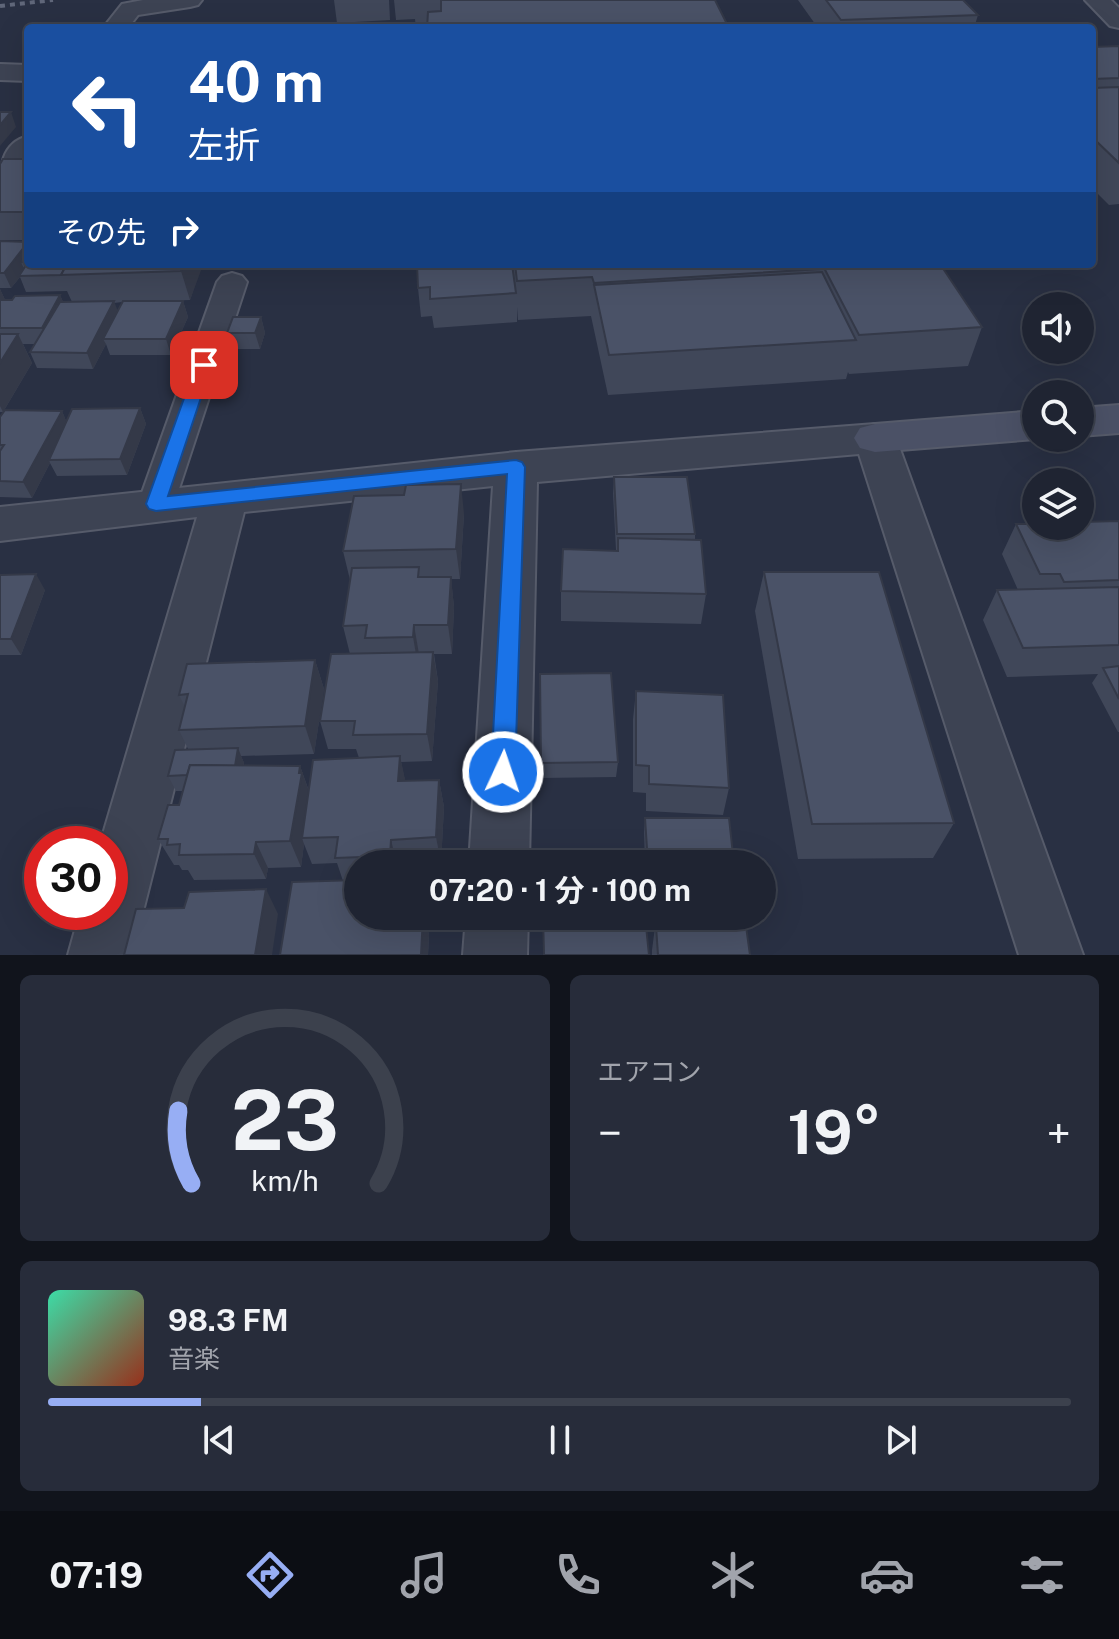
<!DOCTYPE html>
<html lang="ja">
<meta charset="utf-8">
<style>
:root{--surface:#1f2432;--page:#272c3a;--text:#f1f3f6;--muted:#a1a4ac;--line:#3c414d;--accent:#97aef4}
body{margin:0;font-family:"Public Sans","Noto Sans JP",sans-serif;background:var(--page);color:var(--text);height:100vh;display:flex;flex-direction:column;font-size:30px;white-space:nowrap}
*{box-sizing:border-box;margin:0}
p{font-size:26px;color:var(--muted)}
.icon{flex:none;width:44px;height:44px;fill:none;stroke:currentColor;stroke-width:2;stroke-linecap:round;stroke-linejoin:round}
.map{position:relative;height:955px;overflow:hidden}
.details{display:flex;flex-direction:column;gap:20px;padding:20px;background:#11141c;flex:1}
.details>*{flex:none}
.guide{position:absolute;left:24px;top:24px;width:1072px;height:244px;border-radius:8px;box-shadow:0 8px 32px #0002,0 0 0 2px var(--line);background:#1a4fa0;color:#fff;overflow:hidden}
.fabs{position:absolute;left:1022px;top:292px;display:grid;gap:16px}
.fabs a{display:grid;place-items:center;width:72px;height:72px;border-radius:50%;background:var(--surface);box-shadow:0 8px 32px #0002,0 0 0 2px var(--line);font-size:40px}
.speed{position:absolute;left:24px;top:826px;display:flex;gap:16px;font-size:40px;font-weight:700;text-align:center}
.speed>*{display:grid;place-content:center;width:104px;height:104px;border-radius:50%;background:var(--surface);box-shadow:0 8px 32px #0002,0 0 0 2px var(--line);line-height:1}
.speed .limit{border:12px solid #d22;background:#fff;color:#111}
.pin{position:absolute;display:grid;place-items:center;width:68px;height:68px;color:#fff;margin:-34px;border-radius:16px;box-shadow:0 4px 12px #0006}
.me{position:absolute;width:88px;margin:-44px;rotate:3deg;stroke-linejoin:round;filter:drop-shadow(0 0 6px #0008)}
.turn{display:flex;align-items:center;gap:28px;height:168px;padding:0 32px;font-size:36px}
.turn .icon{width:104px;height:104px;stroke-width:2.5}
.turn b{display:block;font-size:56px;line-height:68px}
.then{display:flex;align-items:center;height:76px;padding:0 32px;background:#0003;gap:16px;font-size:30px}
.big{font-size:60px;font-weight:700;line-height:1.1}
.details .card{flex:1;display:flex;flex-direction:column;justify-content:center;gap:12px;min-width:0;padding:0 28px;border-radius:12px;background:var(--page)}
.details .dial{align-items:center;gap:0}
.dial svg{height:208px;overflow:visible;fill:none;stroke:var(--line);stroke-width:7;stroke-linecap:round;text-anchor:middle}
.dial text{fill:var(--text);stroke:none}
.song{display:flex;align-items:center;gap:24px}
.cover{width:96px;height:96px;border-radius:12px;background:linear-gradient(135deg,hsl(160 70% 55%),hsl(10 70% 35%))}
.played{height:8px;border-radius:4px;background:linear-gradient(90deg,var(--accent) 15%,var(--line) 15%)}
.keys{display:flex;justify-content:space-around;direction:ltr}
.heat{display:flex;justify-content:space-between;align-items:center;font-size:44px;direction:ltr}
.details .tiles{flex:1;display:grid;gap:20px;grid-template-columns:1fr 1fr}
.card:last-child{grid-column:span 2}
.trip{position:absolute;left:344px;top:850px;width:432px;height:80px;border-radius:40px;background:var(--surface);box-shadow:0 8px 32px #0002,0 0 0 2px var(--line);font-weight:700;line-height:80px;text-align:center}
.dock{display:flex;height:128px;justify-content:space-around;align-items:center;background:#0c0e14;color:var(--muted)}
.dock .icon{width:56px;height:56px}
.dock .active{color:var(--accent)}
.dock b{font-size:36px;color:var(--text)}
.map>svg:first-child{display:block}
</style>
<div class="map">
<svg width="1119" height="955" viewBox="0 0 1119 955">
<rect width="100%" height="100%" fill="#293043"/>
<g fill="none" stroke-linecap="round" stroke-linejoin="round">
<g stroke="#565b6a" stroke-width="4">
<path id="lane" d="M232 273 242 276 247 282 174 504 169 513 156 517 143 513 138 504 217 282 222 276Z"/>
</g>
<g stroke="#565b6a" stroke-width="4">
<g id="street">
<path d="M143 0H202L198 5 190 7 138 15 128 28H103L122 4Z"/>
<path d="M1085 0H1111L1119 8V28L1110 26Z"/>
<path d="M0 64 28 65V81L0 80Z"/>
<path d="M28 136C28 159 27 185 0 191 0 168 1 143 28 136Z"/>
<path d="M875 424 890 428 896 438 1083 955H1019L859 454 537 482 529 864H469L493 486 244 512 132 955H68L80 912H110V844H100L197 517 0 541V507L516 452Z"/>
<path d="M466 916H528L527 955H463Z"/>
</g>
</g>
<g stroke="#565b6a" stroke-width="4">
<g id="secondary">
<path d="M1119 405V433L1080 436V408Z"/>
<path d="M1036 411V438H1040L1036 439 875 452 860 448 854 438 860 428 875 424Z"/>
</g>
</g>
<use href="#lane" fill="#3d4353" fill-rule="evenodd"/>
<use href="#street" fill="#3d4353" fill-rule="evenodd"/>
<use href="#secondary" fill="#4b5166" fill-rule="evenodd"/>
<path stroke="#5f6679" stroke-width="4" stroke-dasharray="5 5" stroke-linecap="butt" d="M0 6 53 0"/>
</g>
<g fill="#404759" fill-rule="evenodd">
<path d="M334 0H389L390 20 337 23Z"/>
<path d="M394 0H715L416 28 415 19 396 20Z"/>
<path d="M798 0H963L978 15 974 28H818Z"/>
<path d="M1119 46V204L1109 205 1092 188V47Z"/>
<path d="M28 159V240H0V164Z"/>
<path d="M0 241 28 242V264H202L190 300 160 301H183L188 317 171 355H110L106 344 93 369 37 368 30 352 35 344H23L32 363 3 412H0V289L5 300 60 295 63 302H72L67 291 26 292 20 277 11 288H0ZM122 302 117 311 114 303Z"/>
<path d="M417 264H940L982 327 968 366 849 374 848 372 846 379 608 395 591 316 518 320 517 307V322L434 328 432 316 421 317 418 288Z"/>
<path d="M261 317 265 333 260 349H231L227 333Z"/>
<path d="M140 408 146 424 127 475 57 476 50 463 32 498 0 497V417L62 411 66 421Z"/>
<path d="M614 477 695 534V539L706 594 701 624 561 621V591L618 551 616 550 613 493Z"/>
<path d="M464 514 460 579H451L454 607 452 654H434L438 681 432 761 401 762 405 781 439 780 444 807 441 863 358 864V916H425L429 935 428 955H280L343 881 337 863 312 864 304 844 301 867 268 868 266 879 194 880 188 870H182L179 865H174L158 839 179 805 183 791H176L168 776 188 749 179 730 185 707 179 695 315 660 324 689 314 754 241 756 244 763V766H300L309 791 359 758 356 749H328L320 721 350 654 343 626 350 580 343 551Z"/>
<path d="M1119 521V732H1118L1092 683 1098 674 1007 677 983 620 997 590H1018L1002 554 1016 524Z"/>
<path d="M764 572 954 823 933 858 798 859 755 611Z"/>
<path d="M0 575 45 590 21 655H0Z"/>
<path d="M540 674 618 762 616 777 541 778Z"/>
<path d="M636 691 729 788 723 815 646 811V793L633 792V719Z"/>
<path d="M645 818 734 864H645L644 832Z"/>
<path d="M648 916H740L737 926 750 955H652V950L655 927H649Z"/>
</g>
<g fill="#343948">
<path d="M11 112 16 127 0 146V125Z"/>
<path d="M28 243V262H21L25 271 11 288 4 273Z"/>
<path d="M184 264H202L203 265 190 300 181 271Z"/>
<path d="M0 289 7 304 0 316Z"/>
<path d="M60 295 67 311 49 343 42 328Z"/>
<path d="M114 301 120 317 103 339 106 344 93 369 87 353Z"/>
<path d="M183 301 188 317 171 355 166 339Z"/>
<path d="M261 317 265 333 260 349 255 333Z"/>
<path d="M18 334 32 363 3 412 0 406V363Z"/>
<path d="M140 408 146 424 127 475 120 459Z"/>
<path d="M62 411 69 428 49 460 50 463 32 498 23 482Z"/>
<path d="M461 484 464 514 460 579 456 549Z"/>
<path d="M36 574 45 590 21 655 11 639Z"/>
<path d="M451 577 454 607 452 654 448 625Z"/>
<path d="M414 625 419 654 418 666 413 637Z"/>
<path d="M433 652 438 681 432 761 427 734Z"/>
<path d="M315 660 324 689 314 754 305 726Z"/>
<path d="M238 748 244 763 240 788 233 773Z"/>
<path d="M400 756 406 784 398 781Z"/>
<path d="M300 766 312 800 302 838 304 844 301 867 290 841Z"/>
<path d="M439 780 444 807 441 863 436 837Z"/>
<path d="M391 840 397 864H392L390 856Z"/>
<path d="M256 842 268 868 266 879 254 854Z"/>
<path d="M266 889 278 914 272 955H255Z"/>
<path d="M423 916H425L429 935 428 955H421Z"/>
</g>
<g fill="#4a5267" stroke="#343948" stroke-width="2">
<path d="M441 0H715L729 28H427L428 12 441 11Z"/>
<path d="M826 0H963L978 15 841 20Z"/>
<path d="M245 25 244 28H172Z"/>
<path d="M1119 46V78L1092 79V47Z"/>
<path d="M1119 87V163L1092 137V88Z"/>
<path d="M0 112H11L0 125Z"/>
<path d="M3 159H28V212H0V164Z"/>
<path d="M0 241 28 242 4 273H0Z"/>
<path d="M28 251V262H21Z"/>
<path d="M28 262V264H67L61 275 19 276Z"/>
<path d="M67 264H184L181 271 61 275Z"/>
<path d="M417 264H512L516 293 430 299V287L418 288Z"/>
<path d="M515 264H817L820 269 594 283 592 277 517 281Z"/>
<path d="M822 264H940L982 327 859 335Z"/>
<path d="M822 272 856 340 609 355 594 285Z"/>
<path d="M60 295 42 328H0V300H12L15 296Z"/>
<path d="M114 301 87 353 30 352 60 302Z"/>
<path d="M123 301H183L166 339H103Z"/>
<path d="M233 317H261L255 333H227Z"/>
<path d="M0 334H18L0 363Z"/>
<path d="M140 408 120 459 49 460 72 409Z"/>
<path d="M5 410 62 411 23 482 0 481V451L4 445H0V417Z"/>
<path d="M614 477H687L695 534H617Z"/>
<path d="M461 484 456 549 343 551 354 496 404 495 406 485Z"/>
<path d="M1119 521V580L1064 582 1060 574H1040L1016 524H1036V526H1080V522Z"/>
<path d="M618 538 701 540 706 594 561 591 563 549 618 551Z"/>
<path d="M419 567 418 577H451L448 625H414L413 637 365 638 367 625 343 626 352 568Z"/>
<path d="M764 572H879L954 823 812 824Z"/>
<path d="M36 574 11 639H0V575Z"/>
<path d="M1119 587V645L1023 648 997 590Z"/>
<path d="M433 652 427 734 353 735 355 721H320L331 654Z"/>
<path d="M315 660 305 726 179 730 188 694 179 695 187 664Z"/>
<path d="M1119 666V699L1103 668Z"/>
<path d="M611 673 618 762 541 763 540 674Z"/>
<path d="M636 691 723 695 729 788 649 784V766L636 765Z"/>
<path d="M238 748 235 766 190 765 187 775 168 776 175 750Z"/>
<path d="M400 756 398 781 439 780 436 837 391 840 390 856 335 858 338 837 302 838 313 760Z"/>
<path d="M190 765 300 766 299 773H302L290 841 256 842 254 854 179 855 180 844 167 845 168 839H158L168 805H179Z"/>
<path d="M645 818H729L734 864H648Z"/>
<path d="M358 880V916H423L421 955H280L292 882Z"/>
<path d="M266 889 255 955H124L136 909 184 908 189 892Z"/>
<path d="M543 916H645L649 955H544Z"/>
<path d="M656 926H746L750 955H658Z"/>
</g>
<path fill="#1a73e8" stroke="#114b97" stroke-width="2" d="M204 360 212 365 168 496 516 460 522 462 525 467 515 772 511 780 503 783 495 780 491 772 507 474 156 511 149 509 146 504 196 365Z"/>
</svg>
<div class="fabs">
<a><svg class="icon" aria-label="sound" viewBox="0 0 24 24"><path d="M4 9h4l5-4v14l-5-4H4zM17 9q2 3 0 6"/></svg></a>
<a><svg class="icon" aria-label="search" viewBox="0 0 24 24"><circle cx="10" cy="10" r="6"/><path d="M15 15l6 6"/></svg></a>
<a><svg class="icon" aria-label="layers" viewBox="0 0 24 24"><path d="M12 4l9 5-9 5-9-5zM3 14l9 5 9-5"/></svg></a>
</div>
<div class="speed"><div class="limit">30</div></div>
<div class="pin" style="left:204px;top:365px;background:#d93025"><svg class="icon" aria-label="arrive" viewBox="0 0 24 24"><path d="M6 21V4h12l-3 4 3 4H6"/></svg></div>
<svg class="me" style="left:503px;top:772px" viewBox="-20 -20 40 40"><circle r="17" fill="#1a73e8" stroke="#fff" stroke-width="3"/><path d="M0-11L8 9 0 5-8 9z" fill="#fff"/></svg>
<div class="trip">07:20 · 1 分 · 100 m</div>
<div class="guide">
<div class="turn"><svg class="icon" aria-label="left" viewBox="0 0 24 24"><path d="M17 20v-9H6M10 6l-5 5 5 5"/></svg><div><b>40 m</b>左折</div></div>
<div class="then">その先<svg class="icon" aria-label="right" viewBox="0 0 24 24"><path d="M7 20v-9h11M14 6l5 5-5 5"/></svg></div>
</div>
</div>
<section class="details">
<div class="tiles">
<div class="card dial"><svg viewBox="0 0 100 80">
<path d="M14 69A42 42 0 1 1 86 69"/>
<path d="M14 69A42 42 0 0 1 9 41" stroke="#97aef4"/>
<text x="50" y="56" font-size="32" font-weight="700">23</text>
<text x="50" y="72" font-size="11">km/h</text>
</svg></div>
<div class="card"><p>エアコン</p>
<div class="heat"><a>−</a><b class="big">19°</b><a>+</a></div>
</div>
<div class="card">
<div class="song"><i class="cover"></i><div><b>98.3 FM</b><p>音楽</p></div></div>
<div class="played"></div>
<div class="keys"><svg class="icon" aria-label="previous" viewBox="0 0 24 24"><path d="M18 5L8 12l10 7zM5 5v14"/></svg><svg class="icon" aria-label="pause" viewBox="0 0 24 24"><path d="M8 5v14M16 5v14"/></svg><svg class="icon" aria-label="next" viewBox="0 0 24 24"><path d="M6 5l10 7-10 7zM19 5v14"/></svg></div>
</div>
</div>
</section>
<nav class="dock">
<b>07:19</b>
<svg class="icon active" aria-label="directions" viewBox="0 0 24 24"><path d="M12 3l9 9-9 9-9-9zM9 14v-3h6M13 9l2 2-2 2"/></svg>
<svg class="icon" aria-label="music" viewBox="0 0 24 24"><path d="M9 18V5l10-2v13"/><circle cx="6" cy="18" r="3"/><circle cx="16" cy="16" r="3"/></svg>
<svg class="icon" aria-label="phone" viewBox="0 0 24 24"><path d="M5 4h4l2 5-3 2q2 4 5 5l2-3 5 2v4C11 20 4 13 5 4z"/></svg>
<svg class="icon" aria-label="climate" viewBox="0 0 24 24"><path d="M12 3v18M4 7l16 10M4 17L20 7"/></svg>
<svg class="icon" aria-label="car" viewBox="0 0 24 24"><path d="M5 17H2v-5l4-1 3-4h7l3 4 3 1v5h-3M9 17h6M6 11h13"/><circle cx="7" cy="17" r="2"/><circle cx="17" cy="17" r="2"/></svg>
<svg class="icon" aria-label="filters" viewBox="0 0 24 24"><path d="M4 7h16M4 17h16"/><circle cx="9" cy="7" r="2"/><circle cx="15" cy="17" r="2"/></svg>
</nav>
